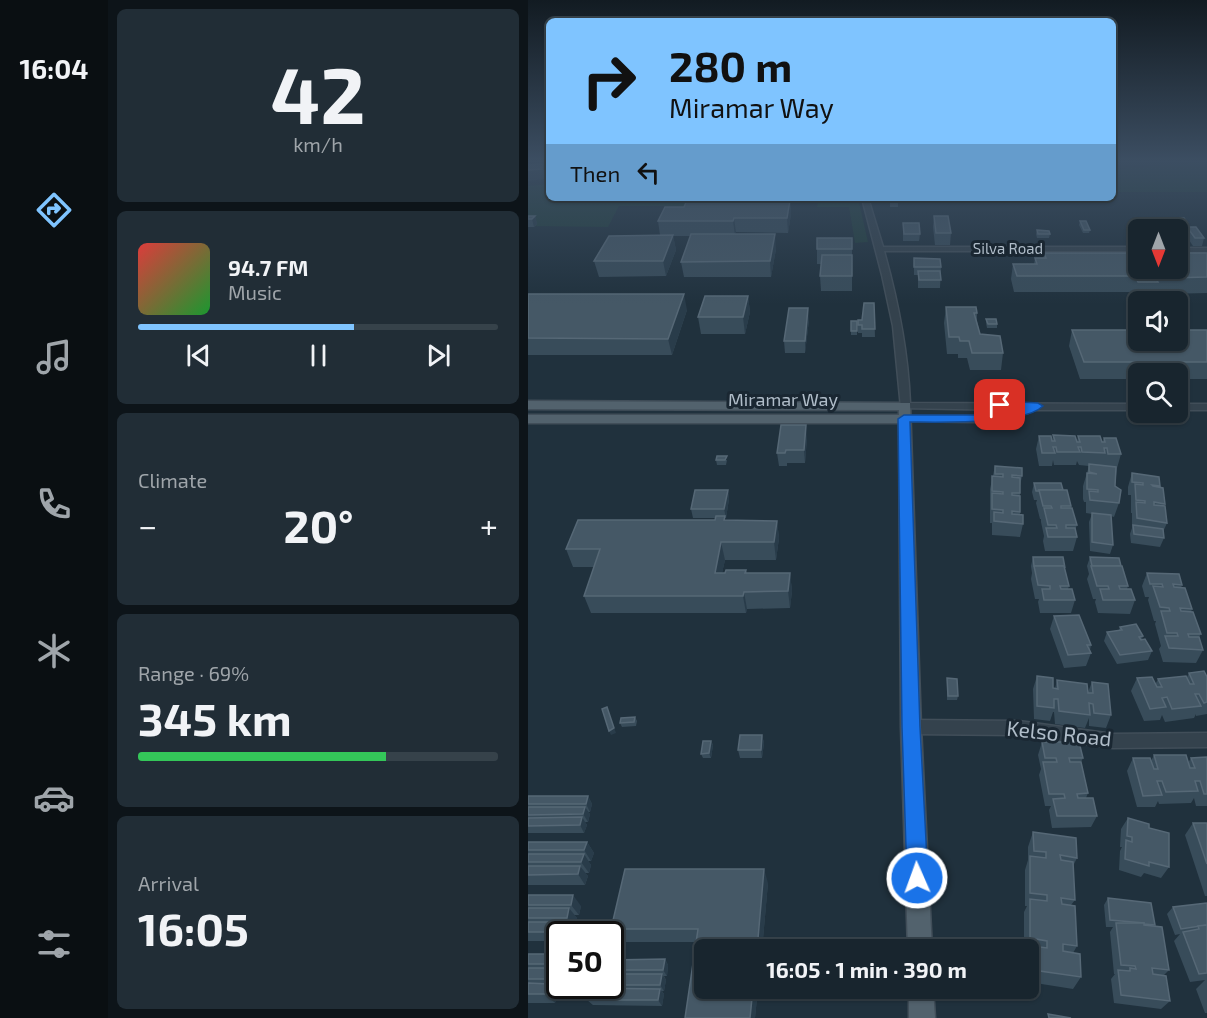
<!DOCTYPE html>
<meta charset="utf-8">
<style>
:root{--surface:#18252e;--page:#212d36;--text:#f1f3f6;--muted:#9fa5aa;--line:#36424a;--accent:#7fc4ff}
body{margin:0;font-family:"Exo 2",sans-serif;background:var(--page);color:var(--text);height:100vh;display:flex;flex-direction:column;font-size:22px;white-space:nowrap}
*{box-sizing:border-box;margin:0}
p{font-size:20px;color:var(--muted)}
.icon{flex:none;width:33px;height:33px;fill:none;stroke:currentColor;stroke-width:2;stroke-linecap:round;stroke-linejoin:round}
.map{position:relative;flex:1;overflow:hidden}
.side{display:flex;flex-direction:column;gap:9px;padding:9px;background:#0d1419;width:420px}
.side>*{flex:none}
.banner{position:absolute;left:18px;top:18px;width:570px;height:183px;border-radius:9px;box-shadow:0 2px 4px #0004,0 0 0 2px var(--line);background:#7fc4ff;color:#111;overflow:hidden}
.needle{width:39px;rotate:180deg}
.tools{position:absolute;left:600px;top:219px;display:grid;gap:12px}
.tools a{display:grid;place-items:center;width:60px;height:60px;border-radius:9px;background:var(--surface);box-shadow:0 2px 4px #0004,0 0 0 2px var(--line);font-size:30px}
.speed{position:absolute;left:18px;top:921px;display:flex;gap:12px;font-size:30px;font-weight:700;text-align:center}
.speed>*{display:grid;place-content:center;width:78px;height:78px;border-radius:50%;background:var(--surface);box-shadow:0 2px 4px #0004,0 0 0 2px var(--line);line-height:1}
.speed .limit{border:3px solid #111;border-radius:9px;background:#fff;color:#111}
.pin{position:absolute;display:grid;place-items:center;width:51px;height:51px;color:#fff;margin:-26px;border-radius:12px;box-shadow:0 3px 9px #0006}
.me{position:absolute;width:66px;margin:-33px;rotate:358deg;stroke-linejoin:round;filter:drop-shadow(0 0 4px #0008)}
.turn{display:flex;align-items:center;gap:21px;height:126px;padding:0 24px;font-size:27px}
.turn .icon{width:78px;height:78px;stroke-width:2.5}
.turn b{display:block;font-size:42px;line-height:51px}
.then{display:flex;align-items:center;height:57px;padding:0 24px;background:#0003;gap:12px;font-size:22px}
.big{font-size:45px;font-weight:700;line-height:1.1}
.side .card{flex:1;display:flex;flex-direction:column;justify-content:center;gap:9px;min-width:0;padding:0 21px;border-radius:9px;background:var(--page)}
.side .dial{align-items:center;gap:0}
.dial b{font-size:78px;line-height:1}
.song{display:flex;align-items:center;gap:18px}
.cover{width:72px;height:72px;border-radius:9px;background:linear-gradient(135deg,hsl(0 70% 55%),hsl(130 70% 35%))}
.played{height:6px;border-radius:3px;background:linear-gradient(90deg,var(--accent) 60%,var(--line) 60%)}
.keys{display:flex;justify-content:space-around;direction:ltr}
.heat{display:flex;justify-content:space-between;align-items:center;font-size:33px;direction:ltr}
.charge{height:9px;border-radius:4px;background:linear-gradient(90deg,#34c759 69%,var(--line) 0)}
.trip{position:absolute;left:166px;top:939px;width:345px;height:60px;border-radius:9px;background:var(--surface);box-shadow:0 2px 4px #0004,0 0 0 2px var(--line);font-weight:700;line-height:60px;text-align:center}
main{display:flex;flex:1;min-height:0}
.tabs{display:flex;flex-direction:column;width:108px;justify-content:space-around;align-items:center;background:#0a0f12;color:var(--muted)}
.tabs .icon{width:42px;height:42px}
.tabs .current{color:var(--accent)}
.tabs b{font-size:27px;color:var(--text)}
.map>svg:first-child{display:block}
</style>
<main>
<nav class="tabs">
<b>16:04</b>
<svg class="icon current" aria-label="directions" viewBox="0 0 24 24"><path d="M12 3l9 9-9 9-9-9zM9 14v-3h6M13 9l2 2-2 2"/></svg>
<svg class="icon" aria-label="music" viewBox="0 0 24 24"><path d="M9 18V5l10-2v13"/><circle cx="6" cy="18" r="3"/><circle cx="16" cy="16" r="3"/></svg>
<svg class="icon" aria-label="phone" viewBox="0 0 24 24"><path d="M5 4h4l2 5-3 2q2 4 5 5l2-3 5 2v4C11 20 4 13 5 4z"/></svg>
<svg class="icon" aria-label="climate" viewBox="0 0 24 24"><path d="M12 3v18M4 7l16 10M4 17L20 7"/></svg>
<svg class="icon" aria-label="car" viewBox="0 0 24 24"><path d="M5 17H2v-5l4-1 3-4h7l3 4 3 1v5h-3M9 17h6M6 11h13"/><circle cx="7" cy="17" r="2"/><circle cx="17" cy="17" r="2"/></svg>
<svg class="icon" aria-label="filters" viewBox="0 0 24 24"><path d="M4 7h16M4 17h16"/><circle cx="9" cy="7" r="2"/><circle cx="15" cy="17" r="2"/></svg>
</nav>
<section class="side">
<div class="card dial"><b>42</b><p>km/h</p></div>
<div class="card">
<div class="song"><i class="cover"></i><div><b>94.7 FM</b><p>Music</p></div></div>
<div class="played"></div>
<div class="keys"><svg class="icon" aria-label="previous" viewBox="0 0 24 24"><path d="M18 5L8 12l10 7zM5 5v14"/></svg><svg class="icon" aria-label="pause" viewBox="0 0 24 24"><path d="M8 5v14M16 5v14"/></svg><svg class="icon" aria-label="next" viewBox="0 0 24 24"><path d="M6 5l10 7-10 7zM19 5v14"/></svg></div>
</div>
<div class="card"><p>Climate</p>
<div class="heat"><a>−</a><b class="big">20°</b><a>+</a></div>
</div>
<div class="card"><p>Range · 69%</p><b class="big">345 km</b><div class="charge"></div></div>
<div class="card"><p>Arrival</p><b class="big">16:05</b></div>
</section>
<div class="map">
<svg width="679" height="1018" viewBox="0 0 679 1018">
<rect width="100%" height="100%" fill="#20313d"/>
<g fill="#223e3d">
<path d="M679 162V192H585V167L589 169Z"/>
<path d="M21 184V198H169L167 202 158 206H91L80 227 0 226V186Z"/>
<path d="M291 198H330L340 242 327 243 321 207H289Z"/>
</g>
<g fill="none" stroke-linecap="round" stroke-linejoin="round">
<g stroke="#414e59" stroke-width="3">
<g id="minor">
<path d="M334 198H340L355 247H610V251H356C370 301 380 351 382 403L610 404V410H505L500 413 447 422 372 421 371 419 372 417 376 416H447L484 410 373 408 365 326 354 275Z"/>
<rect x="650" y="248" width="29" height="4"/>
<rect x="650" y="404" width="29" height="6"/>
<path d="M383 720 491 721 585 734 679 733V747L585 748 491 735 383 734 377 732 375 727 377 722Z"/>
</g>
</g>
<g stroke="#414e59" stroke-width="3">
<g id="major">
<path d="M0 401 382 403 393 727 404 950H380L373 727 371 423H0V415H371V410L0 409Z"/>
<path d="M381 988H405L407 1018H381Z"/>
</g>
</g>
<use href="#minor" fill="#34424d" fill-rule="evenodd"/>
<use href="#major" fill="#52626d" fill-rule="evenodd"/>
</g>
<g fill="#384c5a">
<rect x="362" y="198" width="8" height="9"/>
<path d="M262 200 263 214 260 233 208 232 207 234 248 249 243 277H156L153 262 163 236H145L148 250 138 276 71 277 66 261 132 235 130 221 156 207Z"/>
<path d="M0 216H7L9 224 6 227H0Z"/>
<path d="M406 216 423 233 422 245H407L405 227Z"/>
<path d="M646 218 659 222 658 226H648L645 221Z"/>
<path d="M552 221 562 230 561 233H555L551 225Z"/>
<path d="M375 223 392 234 391 241H375Z"/>
<path d="M659 227 676 238 674 246H665L657 234Z"/>
<path d="M509 230 522 234 521 238H509L508 234Z"/>
<path d="M324 238V291H293L292 276 293 264H289V249Z"/>
<path d="M516 253H679V293L638 294 636 292H627L625 298 606 297 603 292H486L483 279 485 264H506L507 258H515Z"/>
<path d="M386 258 413 267 412 288H390V275H386Z"/>
<path d="M0 294 159 310 144 355H0Z"/>
<path d="M220 296 222 312 217 334H173L170 317Z"/>
<path d="M346 303 347 337H334V333H330V320H334Z"/>
<path d="M418 307 449 313V321L452 334 475 353 473 370H442L439 358H430V354H419L416 323Z"/>
<path d="M458 319 469 324V328H459L458 323Z"/>
<path d="M281 320 277 353H257L256 341Z"/>
<rect x="323" y="321" width="6" height="14"/>
<path d="M544 330H679V379H650V374H610V379H552L541 346Z"/>
<path d="M525 435 549 442 550 436 574 442 576 438 593 454 589 468 587 486 591 503 586 517 583 516 585 545 582 554 562 551 561 522 564 514 558 513V502H556L555 499V486L561 466 551 465 549 461 548 465H526L525 460 524 466H511L508 449 511 436 524 441Z"/>
<path d="M279 438 277 463H259V466H251L249 453Z"/>
<path d="M188 460H199L198 465H189Z"/>
<path d="M467 466 494 476 492 486V514L495 524 492 537 464 535V523H462V489Z"/>
<path d="M604 473 632 486V487L637 504 636 506 639 523 635 532 636 538 632 547 603 543 602 534 604 528V513H603V495H600V487Z"/>
<path d="M506 483 535 490 543 506V508L549 525 547 530 549 537 545 551H517L515 541 516 536 513 522V519H512L508 503 509 500H506L504 492Z"/>
<path d="M200 490 201 499 198 518H197V520L249 521 251 538 248 560H197L194 573 218 570 219 573H262L264 591 262 608 219 609 218 613H63L56 596 66 567H45L38 549 187 520 188 518H165L163 509Z"/>
<path d="M505 557 537 569 541 586 540 589 547 600 543 613H512L510 602 511 599H507L503 579 504 573 503 566Z"/>
<path d="M562 557 600 586 599 589 607 600 602 614 570 613 567 602 568 599H565L559 579 561 574 559 566Z"/>
<path d="M619 573 654 585 653 588 664 609 663 612 673 634 671 637 675 650 668 663 635 662 631 649 633 646 627 624 628 621H626L620 600 621 597H617L614 586Z"/>
<path d="M526 616 563 645 562 650 563 653 558 666 536 668 522 629Z"/>
<path d="M592 627 615 636 614 640 624 651 620 660 589 664 576 641 579 632 591 630Z"/>
<path d="M661 673 679 677V714L668 716V714L666 718 637 722 634 715 632 720 616 721 603 691 609 678 628 683 630 679 659 677Z"/>
<path d="M509 676 525 688 527 689 529 680 560 692 564 682 583 715 578 728 561 726V718L557 728 527 724 526 712H525L522 721 506 719 505 689Z"/>
<path d="M419 678 430 696 429 700H419Z"/>
<path d="M107 717 109 721 108 726 94 727 92 723Z"/>
<path d="M234 735 236 743 234 758H212L210 750Z"/>
<path d="M183 741 185 745 183 758H175L173 754Z"/>
<path d="M514 742 555 758 553 762 560 793 558 798 569 816 563 827 524 828 521 810 523 806H517L511 775 513 769 510 755Z"/>
<path d="M626 755 660 763 663 758 679 757V806H668L666 798 663 803 631 804 630 801 627 807H609L599 771 605 758 623 761Z"/>
<path d="M0 796H60L64 804 62 812H60L62 814 60 822H57L59 825 56 833H0Z"/>
<path d="M600 818 621 828 641 867 633 878 616 873 613 877 591 870 592 851 594 847H592L593 829Z"/>
<path d="M665 823H679V896H677L657 835Z"/>
<path d="M505 832 549 858 545 866 547 900 543 905 549 946 545 953 553 977 545 989 501 982V954L502 952H501V950H496V912L499 906H497V870L500 860V847Z"/>
<path d="M0 842H59L66 853 63 861H60L63 865 61 873H57L60 876 57 885H0Z"/>
<path d="M240 883 234 950H177L230 988 227 1018H157L168 942H92L83 929Z"/>
<path d="M0 895 53 906 51 915H46L49 918 47 928H43L46 932 45 934H32V941H0Z"/>
<path d="M580 898 627 925 626 926 641 970 635 976 642 1001 633 1009 586 1003 583 979 587 974H586L582 932 585 927H578L576 905Z"/>
<path d="M679 903V1013H677L668 989 677 980 662 982 646 941 652 934 647 935 639 914 645 907Z"/>
<path d="M0 954 32 956V973H30L32 975 31 988H25L30 992 27 1003H0Z"/>
<path d="M137 959 140 965 139 976H136L138 980 136 991H134L136 994 134 1006 65 1005 59 1000 66 988 63 986H82V960Z"/>
</g>
<g fill="#293c4a">
<path d="M14 164 17 174V179L0 181V170Z"/>
<path d="M262 200 263 214 260 233 259 218Z"/>
<path d="M7 216 9 224 6 227 4 219Z"/>
<path d="M206 218 208 232 207 236 205 221Z"/>
<path d="M247 234 248 249 243 277 242 261Z"/>
<path d="M145 235 148 250 138 276 135 261Z"/>
<path d="M156 294 159 310 144 355 140 339Z"/>
<path d="M220 296 222 312 217 334 215 317Z"/>
<path d="M280 308 281 320 277 353V341Z"/>
<path d="M278 425 279 438 277 463 276 450Z"/>
<path d="M200 490 201 499 198 518 196 509Z"/>
<path d="M249 521 251 538 248 560 246 542Z"/>
<path d="M193 542 197 560 190 591 187 573Z"/>
<path d="M262 573 264 591 262 608 260 591Z"/>
<path d="M216 592 219 609 218 613 215 596Z"/>
<path d="M79 707 88 733 83 735 81 731Z"/>
<path d="M234 735 236 743 234 758 233 750Z"/>
<path d="M183 741 185 745 183 758 181 753Z"/>
<path d="M60 796 64 804 62 812 58 804Z"/>
<path d="M57 807 62 814 60 822 55 814Z"/>
<path d="M54 817 59 825 56 833 52 825Z"/>
<path d="M59 842 66 853 63 861 56 850Z"/>
<path d="M56 854 63 865 61 873 53 862Z"/>
<path d="M52 866 60 876 57 885 50 874Z"/>
<path d="M236 869 240 883 234 950H229Z"/>
<path d="M45 895 53 906 51 915 43 905Z"/>
<path d="M41 908 49 918 47 928 39 918Z"/>
<path d="M38 922 46 932 45 934H38L35 932Z"/>
<path d="M29 954 32 956V969L26 964Z"/>
<path d="M137 959 140 965 139 976 135 970Z"/>
<path d="M25 968 32 975 31 988 22 979Z"/>
<path d="M134 974 138 980 136 991 132 985Z"/>
<path d="M21 984 30 992 27 1003 18 994Z"/>
<path d="M225 988H230L227 1018H222Z"/>
<path d="M132 989 136 994 134 1006 130 1000Z"/>
</g>
<g fill="#455866" stroke="#566876" stroke-width="1.5">
<path d="M14 164V169L0 170V165Z"/>
<rect x="362" y="198" width="8" height="2"/>
<path d="M159 200H262L259 218H206L205 221H130L137 207H156Z"/>
<path d="M0 216H7L4 219H0Z"/>
<path d="M406 216H420L423 233H408Z"/>
<path d="M646 218H656L659 222H649Z"/>
<path d="M552 221H558L562 230H556Z"/>
<path d="M375 223H391L392 234H376Z"/>
<path d="M659 227H668L676 238H667Z"/>
<path d="M509 230 521 231 522 234H510Z"/>
<path d="M163 234H247L242 261 153 262Z"/>
<path d="M145 235 135 261H66L81 236Z"/>
<rect x="289" y="238" width="35" height="11"/>
<path d="M516 253H610V268H650V253H679V277L642 278 641 276H627L630 282H610L607 276H489L485 264H509L507 258H518Z"/>
<path d="M294 255H324V276H292Z"/>
<path d="M386 258 412 259 413 267H386Z"/>
<path d="M390 271H412L413 280H391Z"/>
<path d="M0 294H156L140 339 0 338Z"/>
<path d="M177 296H220L215 317H170Z"/>
<path d="M336 303H346L347 329H334V325H330V320H334Z"/>
<path d="M418 307H448L449 313H446L452 334 472 336 475 353H444L441 341H432L431 337H421Z"/>
<path d="M261 308H280L277 341H256Z"/>
<path d="M458 319H468L469 324H460Z"/>
<rect x="323" y="321" width="6" height="10"/>
<path d="M544 330H610V340H650V330H679V362H556Z"/>
<path d="M253 425H278L276 450H258L257 453H249Z"/>
<path d="M525 435 547 436 549 442H552L550 436H572L574 442H577L576 438H588L593 454H580L579 448H576L577 453 554 452 553 447H550L552 452H529L528 447H525L527 453H514L511 436H523L524 441H527Z"/>
<path d="M189 456H199L197 460H188Z"/>
<path d="M561 464 588 467 587 486 593 490 591 503 562 500 561 491 570 492V490L559 489V473L569 474 561 472Z"/>
<path d="M467 466 494 468V476L484 475V477L492 478V493H484V495L492 496V512L484 511V514L495 515V524L466 521V512L475 513V510L464 509V493L475 494V492L464 491V476L475 477V474H467Z"/>
<path d="M604 473 631 477 632 486 624 485 625 486 635 488 637 504 626 502V505L637 506 639 523 609 518 608 502 617 503V501L608 500 607 484 615 485V483L604 482Z"/>
<path d="M506 483H533L535 490H511L512 491H508Z"/>
<path d="M167 490H200L196 509H163Z"/>
<path d="M511 490H539L543 506H533V508H544L549 525H538V528H547L549 537H520L518 528H529L528 525H520L516 508H524L523 506H515Z"/>
<path d="M564 513 583 515 585 545 564 542Z"/>
<path d="M188 516H197L196 520 249 521 246 542H193L187 573H197L198 570H218L217 573H262L260 591 216 592 215 596H56L72 549H38L50 520H187Z"/>
<path d="M605 525 635 529 636 538 606 534Z"/>
<path d="M505 557H535L537 568 536 566H506Z"/>
<path d="M562 557 591 558 593 566H564Z"/>
<path d="M506 566H536L541 586H532L533 589H544L547 600H516L514 589H522V586L510 585Z"/>
<path d="M563 566H594L600 586H591L592 589H603L607 600H575L572 589H581L580 586H569Z"/>
<path d="M619 573 651 574 654 585 645 584 646 587 657 588 664 609 652 608 653 611 665 612 673 634H660L661 637H671L675 650 641 648 637 636H650L649 633H639L633 611H642L641 608 632 607 625 586 635 587 634 584H622Z"/>
<path d="M551 615 563 645H559L563 653 540 655 526 616Z"/>
<path d="M608 624 615 636 611 637 613 640 617 639 624 651 592 655 579 632 594 630 592 627Z"/>
<path d="M676 671 679 677V702L676 703 671 694H667L673 706 644 709 639 697 634 698 638 707 622 709 609 678 624 677 629 687H634L630 679 658 676 662 684H666L661 673Z"/>
<path d="M509 676 525 678V688L530 689 529 680 559 684 560 693H565L564 682 580 684 583 715 566 713 565 704 561 703 562 715 531 711 530 699H526V708L509 706Z"/>
<path d="M419 678 429 679 430 696H420Z"/>
<path d="M79 707 86 728 81 731 74 709Z"/>
<path d="M107 717 106 722 92 723 93 718Z"/>
<path d="M212 735H234L233 750H210Z"/>
<path d="M175 741H183L181 753 173 754Z"/>
<path d="M514 742H551L555 758H541L542 762H553L560 793 549 794 550 798H565L569 816H529L525 799 537 798 536 794H521L515 762H529L528 758H517Z"/>
<path d="M626 755H658L662 768H667L663 758 679 757V794H676L672 781H667L670 791 638 792 634 781H629L634 795 615 796 605 758H622L626 769H630Z"/>
<path d="M0 796H60L58 804H0Z"/>
<path d="M0 807H57L55 814 0 815Z"/>
<path d="M54 817 52 825 0 826V818Z"/>
<path d="M600 818 621 824V828L641 833V867L621 862V866L597 859 598 840 604 842V837L599 836Z"/>
<path d="M665 823H679V864Z"/>
<path d="M505 832 548 838 549 858 532 855 533 860 545 862 547 900 533 898 534 904 547 906 549 946 535 944V951L552 954 553 977 505 970V946L519 948V941L502 938V899L519 901V895L502 893V856L518 858V852L506 851Z"/>
<path d="M0 842H59L56 850H0Z"/>
<path d="M0 854H56L53 862H0Z"/>
<path d="M0 866H52L50 874 0 875Z"/>
<path d="M97 869H236L229 950H177V988H225L222 1018H157L170 929H83Z"/>
<path d="M0 895H45L43 905H0Z"/>
<path d="M580 898 623 903 627 925 616 924V923L582 920Z"/>
<path d="M679 903V925L653 929 645 907Z"/>
<path d="M0 908H41L39 918H0Z"/>
<path d="M0 922H38L35 932H0Z"/>
<path d="M588 923H616V925L634 927 641 970 624 968 625 974 638 976 642 1001 593 995 590 970 602 971V968L608 969 607 966 593 965Z"/>
<path d="M679 925V973L671 974 655 932 671 929 670 926Z"/>
<path d="M0 954H29L26 964H0Z"/>
<path d="M137 959 135 970H82V960Z"/>
<path d="M0 968H25L22 979H0Z"/>
<path d="M82 974H134L132 985H82Z"/>
<path d="M0 983 21 984 18 994H0Z"/>
<path d="M62 988 132 989 130 1000H59Z"/>
<path d="M520 1014 543 1018H521Z"/>
</g>
<linearGradient id="sky" x2="0" y2="1"><stop stop-color="#121b22"/><stop offset="0.53" stop-color="#3c4e62"/><stop offset="1" stop-color="#3c4e62" stop-opacity="0"/></linearGradient>
<rect width="679" height="304" fill="url(#sky)"/>
<path fill="#1a73e8" stroke="#114b97" stroke-width="1.5" d="M472 401 510 403 515 406C496 425 411 422 382 422L392 727 400 878 397 885 389 888 382 885 379 878 374 727 370 419 376 415H447L487 409 468 407 467 405Z"/>
<g text-anchor="middle" stroke-width="6" stroke-linejoin="round" paint-order="stroke">
<g font-size="15" fill="#b0bdc9" stroke="#1a2732">
<text x="480" y="254">Silva Road</text>
</g>
<g font-size="18" fill="#b0bdc9" stroke="#1a2732">
<text x="255" y="406">Miramar Way</text>
</g>
<g font-size="21" fill="#b0bdc9" stroke="#1a2732">
<text transform="translate(531 734) rotate(6)" y="7">Kelso Road</text>
</g>
</g>
</svg>
<div class="tools">
<a><svg class="needle" viewBox="-14 -14 28 28"><path d="M0-13l5 13h-10z" fill="#e53935"/><path d="M0 13l5-13h-10z" fill="#9fa5aa"/></svg></a>
<a><svg class="icon" aria-label="sound" viewBox="0 0 24 24"><path d="M4 9h4l5-4v14l-5-4H4zM17 9q2 3 0 6"/></svg></a>
<a><svg class="icon" aria-label="search" viewBox="0 0 24 24"><circle cx="10" cy="10" r="6"/><path d="M15 15l6 6"/></svg></a>
</div>
<div class="speed"><div class="limit">50</div></div>
<div class="pin" style="left:472px;top:405px;background:#d93025"><svg class="icon" aria-label="arrive" viewBox="0 0 24 24"><path d="M6 21V4h12l-3 4 3 4H6"/></svg></div>
<svg class="me" style="left:389px;top:878px" viewBox="-20 -20 40 40"><circle r="17" fill="#1a73e8" stroke="#fff" stroke-width="3"/><path d="M0-11L8 9 0 5-8 9z" fill="#fff"/></svg>
<div class="trip">16:05 · 1 min · 390 m</div>
<div class="banner">
<div class="turn"><svg class="icon" aria-label="right" viewBox="0 0 24 24"><path d="M7 20v-9h11M14 6l5 5-5 5"/></svg><div><b>280 m</b>Miramar Way</div></div>
<div class="then">Then<svg class="icon" aria-label="left" viewBox="0 0 24 24"><path d="M17 20v-9H6M10 6l-5 5 5 5"/></svg></div>
</div>
</div>
</main>
